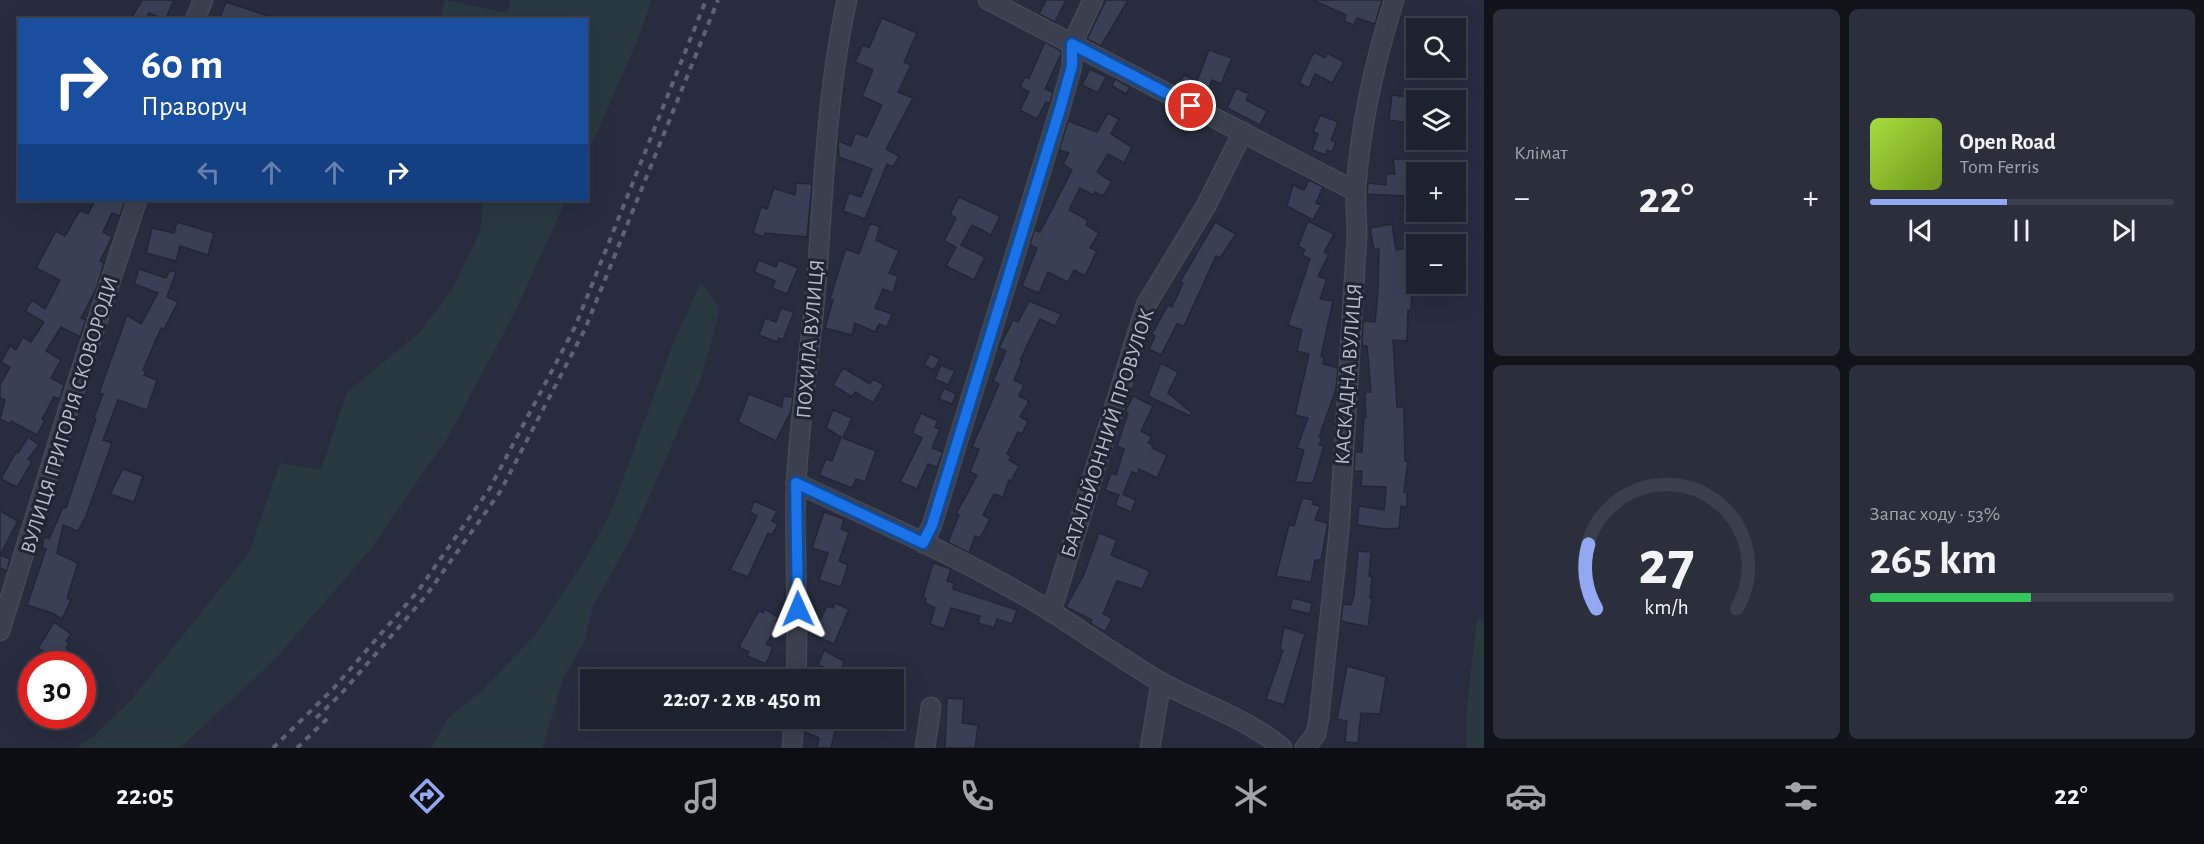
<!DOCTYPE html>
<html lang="uk">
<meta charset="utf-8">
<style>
:root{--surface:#1d222f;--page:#2a2f3b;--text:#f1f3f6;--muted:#a0a4aa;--line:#3b3f4b;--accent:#93a8f2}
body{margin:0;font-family:"Alegreya Sans",sans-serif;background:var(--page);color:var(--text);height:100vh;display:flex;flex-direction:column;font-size:22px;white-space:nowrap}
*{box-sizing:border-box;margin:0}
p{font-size:20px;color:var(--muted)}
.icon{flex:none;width:33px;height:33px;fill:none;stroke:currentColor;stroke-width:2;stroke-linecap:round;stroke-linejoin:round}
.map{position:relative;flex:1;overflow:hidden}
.panel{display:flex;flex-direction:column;gap:9px;padding:9px;background:#10131a;width:720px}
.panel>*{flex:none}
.hud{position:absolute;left:18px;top:18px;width:570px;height:183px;border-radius:0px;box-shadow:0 6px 24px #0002,0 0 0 2px var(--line);background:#1a4fa0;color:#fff;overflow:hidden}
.controls{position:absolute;left:1406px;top:18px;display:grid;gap:12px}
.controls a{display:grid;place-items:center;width:60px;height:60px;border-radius:0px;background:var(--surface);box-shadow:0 6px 24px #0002,0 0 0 2px var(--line);font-size:30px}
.speed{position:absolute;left:18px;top:651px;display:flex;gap:12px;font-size:30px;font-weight:700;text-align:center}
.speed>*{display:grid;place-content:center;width:78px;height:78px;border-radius:50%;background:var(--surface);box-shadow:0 6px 24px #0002,0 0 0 2px var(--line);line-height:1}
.speed .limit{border:9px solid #d22;background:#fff;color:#111}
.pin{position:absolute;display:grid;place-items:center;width:51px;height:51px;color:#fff;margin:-26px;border:3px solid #fff;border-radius:50%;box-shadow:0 2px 6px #0007}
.me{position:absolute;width:66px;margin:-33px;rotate:359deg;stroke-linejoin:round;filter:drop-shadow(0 0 4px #0008)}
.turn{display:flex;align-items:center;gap:21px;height:126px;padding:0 24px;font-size:27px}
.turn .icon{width:78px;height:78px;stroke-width:2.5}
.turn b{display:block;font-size:42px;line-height:51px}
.lanes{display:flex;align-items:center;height:57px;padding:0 24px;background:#0003;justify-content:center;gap:30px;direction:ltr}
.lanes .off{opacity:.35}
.big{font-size:45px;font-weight:600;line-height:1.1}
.panel .tile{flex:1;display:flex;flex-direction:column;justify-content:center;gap:9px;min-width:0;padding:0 21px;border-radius:9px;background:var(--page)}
.panel .dial{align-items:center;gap:0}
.dial svg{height:156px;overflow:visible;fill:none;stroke:var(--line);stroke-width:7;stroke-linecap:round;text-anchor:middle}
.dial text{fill:var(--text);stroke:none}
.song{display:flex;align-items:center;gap:18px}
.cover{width:72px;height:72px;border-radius:9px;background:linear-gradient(135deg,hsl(80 70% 55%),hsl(80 70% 35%))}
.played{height:6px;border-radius:3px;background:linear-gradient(90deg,var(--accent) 45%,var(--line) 45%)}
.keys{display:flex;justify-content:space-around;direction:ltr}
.heat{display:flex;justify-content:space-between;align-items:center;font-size:33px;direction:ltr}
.charge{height:9px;border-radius:4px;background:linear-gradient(90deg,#34c759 53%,var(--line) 0)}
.panel .tiles{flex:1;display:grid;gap:9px;grid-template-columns:repeat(2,1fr)}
.trip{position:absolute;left:580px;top:669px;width:324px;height:60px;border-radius:0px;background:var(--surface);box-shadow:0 6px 24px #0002,0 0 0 2px var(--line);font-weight:600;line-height:60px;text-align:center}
.tabs{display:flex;height:96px;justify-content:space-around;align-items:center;background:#0c0e13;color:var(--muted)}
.tabs .icon{width:42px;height:42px}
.tabs .active{color:var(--accent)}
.tabs b{font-size:27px;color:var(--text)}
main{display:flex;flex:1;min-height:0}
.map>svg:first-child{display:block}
</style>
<main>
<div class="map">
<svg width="1484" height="748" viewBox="0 0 1484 748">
<rect width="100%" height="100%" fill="#272d3f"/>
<g fill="#293940">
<path d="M445 0 507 13 511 0H651L641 32 587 155 586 20 440 19Z"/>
<path d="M482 200H566L516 310 448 437 370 550 276 658 180 748H76L96 734 131 700 249 553 280 463 321 470 347 392 418 334 452 290 481 229Z"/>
<path d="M701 282 720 308 702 376 631 538 593 606 584 642 564 677 542 748H431L449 717 481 692 535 635 586 558 609 517 674 341Z"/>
<path d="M1477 618 1484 619V748H1466L1467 706Z"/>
</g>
<g fill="#394055" stroke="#222736" stroke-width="1.5">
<path d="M142 0H174L165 20 149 13 145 20H130Z"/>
<path d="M1046 0H1066L1055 22 1039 14Z"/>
<path d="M1106 0H1128L1101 46 1087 39Z"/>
<path d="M1313 0H1382L1375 24 1357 18 1354 25 1344 21 1346 15Z"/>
<path d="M226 2 271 17V20H219Z"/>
<path d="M882 18 917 33 904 62 911 65 898 92 913 98 886 149 899 156 893 167 887 164 865 219 843 211 849 193 861 197 872 169 839 157 838 141 851 146 855 133 867 137 882 105 862 96 873 70 855 62 863 45 869 48Z"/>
<path d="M1045 42 1061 51V54L1045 89 1053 92 1050 104 1046 102 1037 119 1020 110 1029 92 1020 87 1025 77 1029 78Z"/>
<path d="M1209 50 1232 58 1221 84 1212 80 1205 98 1178 86 1184 75 1197 81Z"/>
<path d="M1314 52 1325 58 1327 53 1344 62 1332 83 1315 74 1309 88 1299 83Z"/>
<path d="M1090 69 1106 77 1098 93 1082 85Z"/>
<path d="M1115 79 1130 87 1126 94 1112 86Z"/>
<path d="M1236 88 1249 94 1246 100 1267 111 1260 125 1227 108Z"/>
<path d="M1392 95 1416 98V124L1389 120Z"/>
<path d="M1108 113 1119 119 1111 134 1132 147 1124 163 1108 154 1097 172 1112 182 1103 196 1095 192 1093 195 1080 188 1069 210 1088 220 1086 225 1099 233 1090 248 1097 251 1085 276 1074 270 1068 282 1048 272 1039 293 1022 286 1037 248 1030 245 1034 230 1040 232 1072 170 1063 164 1069 153 1059 150 1068 121 1097 132Z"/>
<path d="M1320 115 1338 122 1331 140 1336 142 1332 152 1327 150 1325 155 1312 150 1318 134 1313 132Z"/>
<path d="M1393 159H1416V209L1404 210V196L1367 194 1368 183 1386 185V174H1395Z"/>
<path d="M1309 180 1323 187 1316 203 1321 205 1313 220 1287 206 1293 185 1304 190Z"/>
<path d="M796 183 812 184 807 237 765 233 764 237 753 233 761 207 767 209 774 188 795 195Z"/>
<path d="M959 197 1000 216 991 235 972 225 961 245 985 257 974 280 946 266 956 247 944 241 956 218 950 214Z"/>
<path d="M95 200H117L124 203 120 216 112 213 103 232 112 237 100 261 104 263 97 287 81 318 86 320 80 337 61 327 46 351 61 360 51 378 64 385 60 399 54 397 42 419 45 420 37 435 11 421 10 424 0 419 5 400 0 398V385L10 367 1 362 10 346 16 350 23 337 31 342 44 322 25 311 32 300 45 309 60 280 36 268 56 231 65 236 80 210 88 214Z"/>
<path d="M1308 221 1334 234 1324 252 1329 254 1318 276 1327 279 1320 299 1333 301 1321 356 1324 357 1323 364 1338 368 1336 389 1319 437 1322 438 1319 445 1324 446 1313 483 1295 482 1304 450 1297 448 1308 418 1295 415 1309 354 1297 351 1302 330 1288 325 1310 259 1302 255 1305 250 1298 246Z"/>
<path d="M177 222 214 233 208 255 180 246 176 261 146 253 152 228 174 233Z"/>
<path d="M1215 222 1236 234 1220 258 1216 256 1184 326 1177 324 1161 355 1149 349 1155 336 1152 334 1168 305 1172 307 1183 283 1180 282Z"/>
<path d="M870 223 880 227 876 240 899 251 889 273 898 276 893 293 883 289 875 308 892 314 887 327 879 324 875 332 855 323 852 335 825 328 833 300 830 299 841 263 846 249 859 254Z"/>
<path d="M1392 224 1396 250 1416 246V258L1413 259 1411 310H1408L1407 341 1393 340 1397 407H1404L1405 461H1408L1404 492H1407V507L1401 506 1399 528 1385 529 1357 525 1359 506 1384 510 1386 487 1361 486 1362 471H1354L1355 452H1362L1364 416 1366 417 1365 392H1371L1367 346H1362L1363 321 1375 322 1378 291 1379 249 1374 250 1370 228Z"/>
<path d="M759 260 776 267 779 260 798 268 787 294 772 288 775 281 754 272Z"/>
<path d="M139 269 166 278 170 270 176 272 167 297 178 302 164 329 161 328 143 370 146 371 144 375 157 380 147 410 118 400 103 440 112 443 86 516 78 531 63 525 57 553 78 563 67 598 71 600 62 619 52 613 27 605 46 549 42 548 44 537 49 539 63 507 66 508 96 418 94 417 103 394 99 393 127 315 141 324 158 293 134 284Z"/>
<path d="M1029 301 1061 314 1055 326 1040 319 1020 360 1022 361 1014 380 1024 385 1019 396 1029 401 1020 417 1028 421 1022 434 1018 432 1007 454 1011 457 1009 460 1019 466 1011 481 1009 480 1003 497 994 494 983 515 990 519 980 538 975 536 969 553 948 542 959 515 956 514 977 475 970 472 979 449 972 447 999 384 993 381 1006 351 999 348 1013 320 1018 322Z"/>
<path d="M781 308 794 312 783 340 779 338 777 342 759 335 765 318 776 322Z"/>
<path d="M930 354 940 359 934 370 924 365Z"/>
<path d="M1161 363 1178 372 1168 393 1192 413 1190 416 1148 396Z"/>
<path d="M941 365 955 371 948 385 935 379Z"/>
<path d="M843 368 870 384 873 379 884 385 873 403 855 392 852 397 833 385Z"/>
<path d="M944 388 956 394 952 404 939 399Z"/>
<path d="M749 394 782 407 783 396 793 397 791 411 776 441 738 422Z"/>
<path d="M1133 396 1153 406 1141 431 1152 437 1148 443 1153 445 1152 448 1167 455 1157 478 1139 469 1138 474 1132 472 1123 494 1136 500 1131 512 1115 505 1119 495 1105 490 1111 473 1116 475 1124 449 1117 446 1128 413 1125 412Z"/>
<path d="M833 410 852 418 843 438 876 451 865 482 856 479 852 488 819 475 826 459 832 461 841 437 826 428Z"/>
<path d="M921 413 938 421 935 427 940 429 932 448 943 452 937 467 928 464 917 489 900 482 922 438 912 433Z"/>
<path d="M28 437 39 445 28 459 32 462 17 487 1 479 16 452 18 453Z"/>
<path d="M123 469 143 476 134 502 110 494Z"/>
<path d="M1302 498 1314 500 1312 504 1320 506 1315 520 1328 523 1321 560H1315L1311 582 1276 576 1289 525 1294 526Z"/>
<path d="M754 501 777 511 772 521 778 524 772 535 768 533 748 577 730 570 757 516 750 512Z"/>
<path d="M0 511 18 521 0 555 10 559 7 571 0 568Z"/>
<path d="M824 512 844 519 841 529 849 532 839 561 848 565 841 587 819 580 828 553 812 548Z"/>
<path d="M1099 533 1117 540 1111 555 1150 571 1142 589 1117 581 1103 614 1112 618 1105 632 1090 623 1092 620 1066 607 1084 574Z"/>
<path d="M1358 551 1371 552 1369 576H1372L1370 598H1372L1368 627 1341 621 1343 604 1351 605 1354 596Z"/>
<path d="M933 563 951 569 947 581 954 583 953 589 1017 610 1012 624 997 619 994 628 978 623 980 616 951 608 944 629 930 624 935 608 925 603 926 599 923 597Z"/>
<path d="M1292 598 1312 603 1310 614 1290 609Z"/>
<path d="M835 603 849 609 834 644 813 635 827 606 833 608Z"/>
<path d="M765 609 778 617 776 621 780 623 766 644 773 647 766 664 747 656 749 652 739 647 759 610 763 613Z"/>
<path d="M54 622 71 634 66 641 69 643 66 648 73 653 66 663 60 659 58 662 38 648Z"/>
<path d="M1284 627 1305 634 1284 705 1266 699 1283 650 1280 649Z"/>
<path d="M824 650 844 661 840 680 829 677 830 670 818 665Z"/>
<path d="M1347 666 1386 677 1380 714 1361 713 1358 743 1345 742 1347 721 1337 719Z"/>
<path d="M947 698 964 699 962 723 978 725 975 748H945Z"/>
<path d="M805 718H838L831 748H817L819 738 804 732Z"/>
</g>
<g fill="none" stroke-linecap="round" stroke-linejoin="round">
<g stroke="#444958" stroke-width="21">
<g id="minor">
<path d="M988 0 1355 191"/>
<path d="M195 20 203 0"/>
<path d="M796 483C882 523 971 562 1052 612 1088 635 1122 659 1159 681 1199 704 1246 717 1282 748"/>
<path d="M923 543 932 525 1060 109 1072 66V44L1093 0"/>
<path d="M1051 612 1146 305 1207 204 1243 132"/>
<path d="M0 631 69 407 137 200"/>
<path d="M796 680C799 614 794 549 796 484 800 410 813 336 818 262 824 175 828 85 847 0"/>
<path d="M792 748 794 718"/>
<path d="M925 748 931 707"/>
<path d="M1150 748 1161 682"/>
<path d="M1305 748 1316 734 1319 718 1339 531 1357 235C1357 220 1355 204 1356 189 1360 125 1375 61 1394 0"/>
</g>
</g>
<use href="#minor" stroke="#3b404f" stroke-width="18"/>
<g stroke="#5d6376" stroke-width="4" stroke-dasharray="6 6" stroke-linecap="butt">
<path d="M316 718 341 694 425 597 500 492 585 329 718 0"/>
<path d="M273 748 333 689 418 591 490 488 575 327 706 0"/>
<path d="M297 748 331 715"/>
</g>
</g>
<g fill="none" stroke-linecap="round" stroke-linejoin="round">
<g stroke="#114b97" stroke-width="15">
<path id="route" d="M798 609 796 483 923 543 932 525 1060 109 1072 66V44L1191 106"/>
</g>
<use href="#route" stroke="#1a73e8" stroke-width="10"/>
</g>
<g text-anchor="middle" stroke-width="6" stroke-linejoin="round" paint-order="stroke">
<g font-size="21" fill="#b7bbc9" stroke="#202534">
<text transform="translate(810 339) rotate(-85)" y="7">ПОХИЛА ВУЛИЦЯ</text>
<text transform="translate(1348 374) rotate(-86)" y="7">КАСКАДНА ВУЛИЦЯ</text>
<text transform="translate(69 415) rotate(-73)" y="7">ВУЛИЦЯ ГРИГОРІЯ СКОВОРОДИ</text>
<text transform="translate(1107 433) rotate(-72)" y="7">БАТАЛЬЙОННИЙ ПРОВУЛОК</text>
</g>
</g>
</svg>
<div class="controls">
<a><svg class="icon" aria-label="search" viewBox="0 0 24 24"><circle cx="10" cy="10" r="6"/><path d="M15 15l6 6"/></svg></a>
<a><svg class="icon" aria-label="layers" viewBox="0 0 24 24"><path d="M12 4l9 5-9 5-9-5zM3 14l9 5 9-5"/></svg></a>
<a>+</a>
<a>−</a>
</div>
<div class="speed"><div class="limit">30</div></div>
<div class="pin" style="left:1191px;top:106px;background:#d93025"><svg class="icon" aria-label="arrive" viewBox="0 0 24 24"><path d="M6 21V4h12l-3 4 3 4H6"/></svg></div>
<svg class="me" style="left:798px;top:609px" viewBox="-20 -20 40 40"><path d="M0-17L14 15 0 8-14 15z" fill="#1a73e8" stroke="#fff" stroke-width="4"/></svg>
<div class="trip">22:07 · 2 хв · 450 m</div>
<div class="hud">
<div class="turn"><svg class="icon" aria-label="right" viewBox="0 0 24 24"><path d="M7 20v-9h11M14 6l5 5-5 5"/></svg><div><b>60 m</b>Праворуч</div></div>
<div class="lanes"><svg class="icon off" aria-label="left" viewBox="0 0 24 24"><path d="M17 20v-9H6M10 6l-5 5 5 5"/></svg><svg class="icon off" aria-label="ahead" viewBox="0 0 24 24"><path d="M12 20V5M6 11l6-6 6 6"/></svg><svg class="icon off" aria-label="ahead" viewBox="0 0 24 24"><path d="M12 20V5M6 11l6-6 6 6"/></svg><svg class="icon" aria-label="right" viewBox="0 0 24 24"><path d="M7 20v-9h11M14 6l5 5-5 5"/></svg></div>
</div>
</div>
<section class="panel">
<div class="tiles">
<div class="tile"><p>Клімат</p>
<div class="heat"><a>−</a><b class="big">22°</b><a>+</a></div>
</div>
<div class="tile">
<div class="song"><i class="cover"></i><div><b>Open Road</b><p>Tom Ferris</p></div></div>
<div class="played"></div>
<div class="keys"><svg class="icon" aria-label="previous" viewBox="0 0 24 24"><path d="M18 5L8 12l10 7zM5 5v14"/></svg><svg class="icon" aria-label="pause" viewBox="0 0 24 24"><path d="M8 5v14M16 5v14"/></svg><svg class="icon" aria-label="next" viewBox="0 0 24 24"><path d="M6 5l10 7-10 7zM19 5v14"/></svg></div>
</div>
<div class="tile dial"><svg viewBox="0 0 100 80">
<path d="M14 69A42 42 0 1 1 86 69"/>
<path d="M14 69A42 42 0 0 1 10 36" stroke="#93a8f2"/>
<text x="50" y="56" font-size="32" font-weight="700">27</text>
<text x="50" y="72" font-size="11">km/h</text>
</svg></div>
<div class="tile"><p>Запас ходу · 53%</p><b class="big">265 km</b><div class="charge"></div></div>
</div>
</section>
</main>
<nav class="tabs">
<b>22:05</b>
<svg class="icon active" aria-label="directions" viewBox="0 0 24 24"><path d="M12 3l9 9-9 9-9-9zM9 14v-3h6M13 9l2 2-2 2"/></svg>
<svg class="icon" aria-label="music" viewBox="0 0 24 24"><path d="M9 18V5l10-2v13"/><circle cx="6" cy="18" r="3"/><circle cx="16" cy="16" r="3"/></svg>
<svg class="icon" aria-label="phone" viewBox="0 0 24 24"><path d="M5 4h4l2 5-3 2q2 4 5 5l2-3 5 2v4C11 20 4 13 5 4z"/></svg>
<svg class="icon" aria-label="climate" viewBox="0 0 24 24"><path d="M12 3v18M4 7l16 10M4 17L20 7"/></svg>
<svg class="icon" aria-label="car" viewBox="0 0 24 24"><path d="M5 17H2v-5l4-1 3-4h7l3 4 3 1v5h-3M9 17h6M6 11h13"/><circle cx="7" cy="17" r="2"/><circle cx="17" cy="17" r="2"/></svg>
<svg class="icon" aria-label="filters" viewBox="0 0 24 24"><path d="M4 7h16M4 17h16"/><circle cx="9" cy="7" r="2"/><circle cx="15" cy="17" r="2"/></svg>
<b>22°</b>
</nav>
